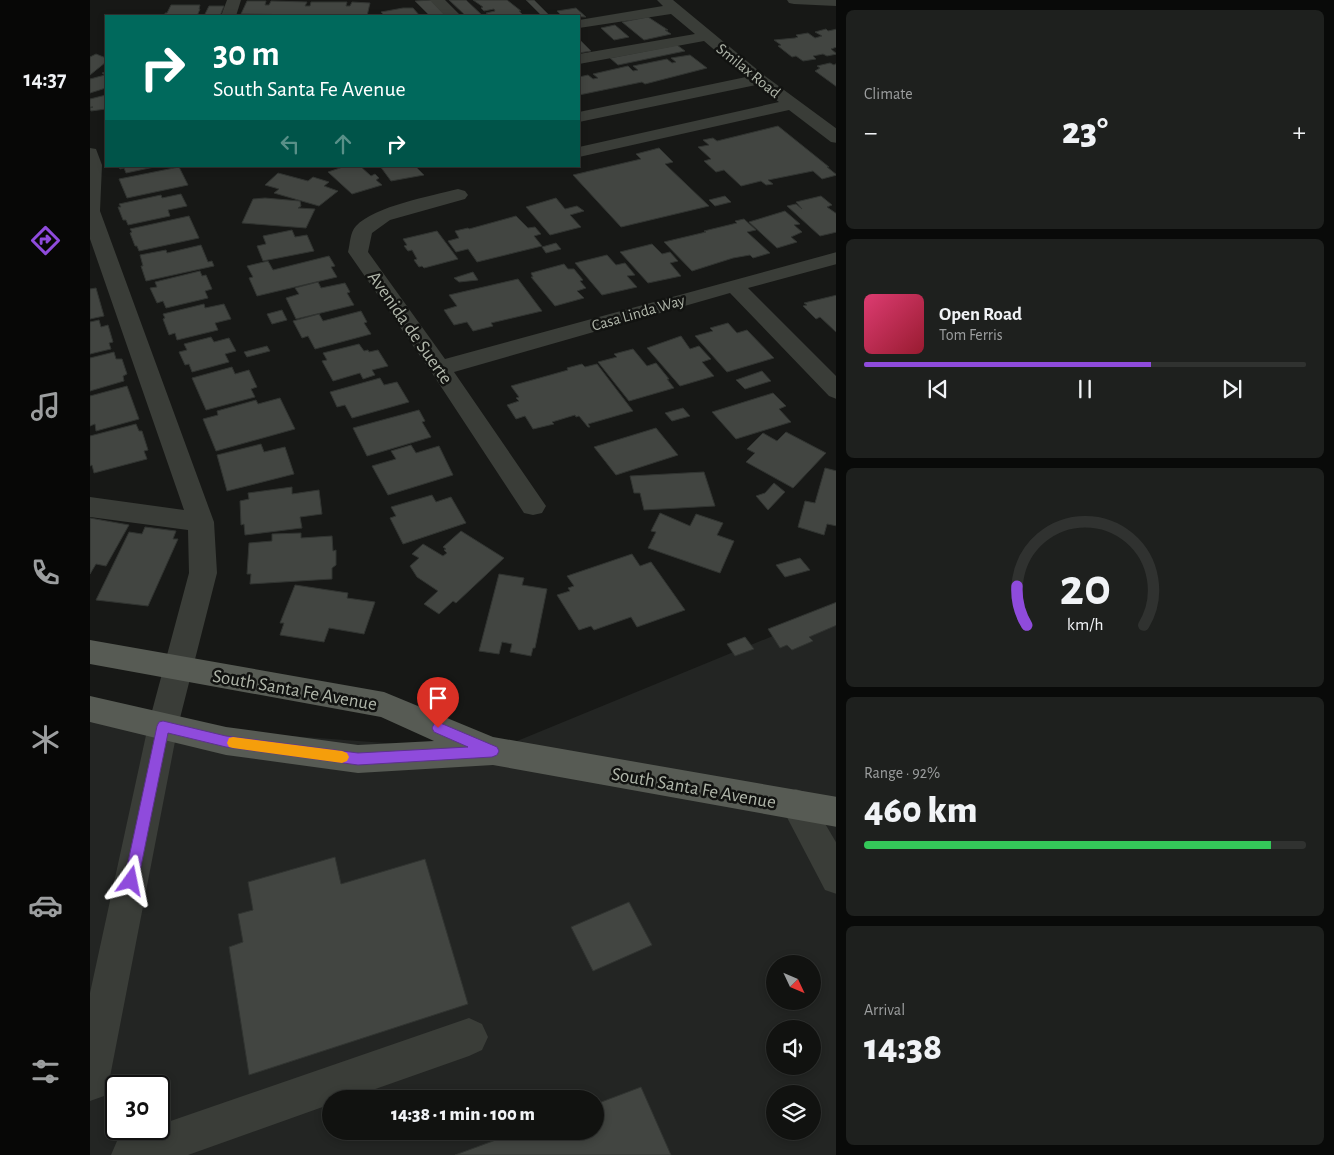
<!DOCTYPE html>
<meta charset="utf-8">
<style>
:root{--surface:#111210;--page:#1e201e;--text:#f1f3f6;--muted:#9c9e9f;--line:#303230;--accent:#8f4bdc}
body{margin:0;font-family:"Alegreya Sans",sans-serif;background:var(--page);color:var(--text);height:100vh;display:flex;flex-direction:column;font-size:19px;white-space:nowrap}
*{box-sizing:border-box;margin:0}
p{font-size:16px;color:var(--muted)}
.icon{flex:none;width:28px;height:28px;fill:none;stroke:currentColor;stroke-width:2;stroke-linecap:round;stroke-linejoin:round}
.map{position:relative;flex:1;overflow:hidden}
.sheet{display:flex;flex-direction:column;gap:10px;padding:10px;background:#090a09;width:498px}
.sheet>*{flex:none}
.top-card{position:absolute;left:15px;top:15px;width:475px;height:152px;border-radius:0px;box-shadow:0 2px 8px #0003,0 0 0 1px var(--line);background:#00695c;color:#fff;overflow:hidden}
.needle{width:32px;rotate:134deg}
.fabs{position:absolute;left:676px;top:955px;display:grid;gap:10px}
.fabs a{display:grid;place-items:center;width:55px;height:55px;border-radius:50%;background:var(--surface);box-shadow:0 2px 8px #0003,0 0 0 1px var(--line);font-size:25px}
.speed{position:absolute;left:15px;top:1075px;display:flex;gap:10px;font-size:25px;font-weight:700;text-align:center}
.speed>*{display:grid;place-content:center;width:65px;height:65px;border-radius:50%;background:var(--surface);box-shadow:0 2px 8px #0003,0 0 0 1px var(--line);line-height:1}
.speed .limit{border:2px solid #111;border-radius:8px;background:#fff;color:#111}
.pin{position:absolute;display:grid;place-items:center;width:42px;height:42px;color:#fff;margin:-51px -21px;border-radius:50% 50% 50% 0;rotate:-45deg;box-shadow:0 0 5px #0007}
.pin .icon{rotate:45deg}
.me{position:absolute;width:55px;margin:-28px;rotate:12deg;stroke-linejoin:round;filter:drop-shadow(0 0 4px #0008)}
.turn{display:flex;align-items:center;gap:18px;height:105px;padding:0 25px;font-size:22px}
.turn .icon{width:65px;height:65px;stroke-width:2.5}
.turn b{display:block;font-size:35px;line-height:42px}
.lanes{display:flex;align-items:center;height:48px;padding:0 25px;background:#0003;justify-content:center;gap:25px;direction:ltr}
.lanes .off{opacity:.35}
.big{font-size:38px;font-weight:800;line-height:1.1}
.sheet .tile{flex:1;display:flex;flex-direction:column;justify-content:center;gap:8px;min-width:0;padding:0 18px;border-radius:8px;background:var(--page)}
.sheet .dial{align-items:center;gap:0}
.dial svg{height:130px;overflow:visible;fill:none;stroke:var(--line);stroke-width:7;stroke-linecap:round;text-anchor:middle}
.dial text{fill:var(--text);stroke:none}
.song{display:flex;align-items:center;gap:15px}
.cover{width:60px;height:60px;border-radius:8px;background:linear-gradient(135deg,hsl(340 70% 55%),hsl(350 70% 35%))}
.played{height:5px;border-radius:2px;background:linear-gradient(90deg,var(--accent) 65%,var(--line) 65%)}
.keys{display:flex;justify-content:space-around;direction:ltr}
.heat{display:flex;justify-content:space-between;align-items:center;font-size:28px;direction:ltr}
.charge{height:8px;border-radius:4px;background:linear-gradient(90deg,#34c759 92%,var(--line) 0)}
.trip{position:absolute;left:232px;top:1090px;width:282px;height:50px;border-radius:25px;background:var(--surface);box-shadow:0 2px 8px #0003,0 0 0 1px var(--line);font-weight:800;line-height:50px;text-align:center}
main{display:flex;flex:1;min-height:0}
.tabs{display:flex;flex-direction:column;width:90px;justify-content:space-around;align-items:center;background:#070706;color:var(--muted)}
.tabs .icon{width:35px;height:35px}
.tabs .selected{color:var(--accent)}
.tabs b{font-size:22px;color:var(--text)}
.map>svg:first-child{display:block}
</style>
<main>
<nav class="tabs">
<b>14:37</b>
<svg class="icon selected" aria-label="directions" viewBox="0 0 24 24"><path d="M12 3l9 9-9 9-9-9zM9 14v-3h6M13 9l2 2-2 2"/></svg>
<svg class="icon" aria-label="music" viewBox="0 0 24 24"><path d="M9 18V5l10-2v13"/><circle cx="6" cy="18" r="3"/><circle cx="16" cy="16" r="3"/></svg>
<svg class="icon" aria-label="phone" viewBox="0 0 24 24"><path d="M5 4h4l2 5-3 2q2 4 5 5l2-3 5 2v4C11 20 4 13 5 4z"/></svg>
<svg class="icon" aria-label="climate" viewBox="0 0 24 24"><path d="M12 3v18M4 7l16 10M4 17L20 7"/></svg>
<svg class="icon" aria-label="car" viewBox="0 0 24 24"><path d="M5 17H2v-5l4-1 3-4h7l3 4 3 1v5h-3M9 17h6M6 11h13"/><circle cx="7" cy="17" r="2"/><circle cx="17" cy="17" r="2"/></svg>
<svg class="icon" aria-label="filters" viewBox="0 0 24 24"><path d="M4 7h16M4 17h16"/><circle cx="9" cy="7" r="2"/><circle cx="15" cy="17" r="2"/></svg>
</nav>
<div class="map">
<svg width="747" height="1155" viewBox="0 0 747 1155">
<rect width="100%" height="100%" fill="#171816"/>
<path fill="#232523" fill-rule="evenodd" d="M746 610V1155H0V721L403 751ZM685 964H722V1001H685ZM685 1029H722V1066H685ZM26 1086H69V1129H26ZM685 1094H722V1131H685ZM241 1099H506V1131H241Z"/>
<g fill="#424541" stroke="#313431">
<path d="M341 0 356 16H340L325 1Z"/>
<path d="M359 0H376L393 16H376Z"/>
<path d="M383 0H417L431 11H429L434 16H400L396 13 405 11 404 9 394 11 391 8 393 7Z"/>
<path d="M436 0H444L460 16H452Z"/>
<path d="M157 1H176L175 5H179L181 1 217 2 215 6H220L221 2H257L256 6H260L262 2 280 3 277 16 151 14Z"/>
<path d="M81 5H110L109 9H110L107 16H75V13H77Z"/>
<path d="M119 6H134L130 16H114Z"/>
<path d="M313 8H323L330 16H295L291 12Z"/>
<path d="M486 8 496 17 472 16 467 11Z"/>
<path d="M558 17 578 30H575L581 34 554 40 532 22Z"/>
<path d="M525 25 539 37 524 40 511 28Z"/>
<path d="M736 29 738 31 747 29V47L741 49 747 54 737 56 733 54 723 56 726 59 713 61 706 56 702 57 688 46 691 45 684 40 705 38 708 37 706 35 718 33 725 38 732 36 725 32Z"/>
<path d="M489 39 501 51 489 53Z"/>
<path d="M587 45 595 51 528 65 520 58Z"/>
<path d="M6 54 16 58V62L0 75V57Z"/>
<path d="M600 55 617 68 555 84 552 82 489 95V77L498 75 503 79 508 78 503 74 538 66 543 71 548 70 543 66 577 59 582 63 586 62 581 58Z"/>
<path d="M740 63 744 65 747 63V87L725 71 730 68 727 66Z"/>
<path d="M16 72V88L0 93V79L15 75 12 73Z"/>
<path d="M16 95V109L1 111 0 108 3 107H0V99Z"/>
<path d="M688 126 739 167H737L747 175 732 179 723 171 678 180 683 184 676 185 671 181 651 186 634 170 626 172 614 161 621 159 608 147 619 145 613 140 623 138 627 141Z"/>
<path d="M569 148 583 162 575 164 619 206 531 227 483 175 551 159 546 154Z"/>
<path d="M28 166H69L36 173 34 168 30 169Z"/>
<path d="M256 166H270L281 176 285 174 289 178 286 180 292 185 262 194 238 172Z"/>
<path d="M290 166H325L334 175 301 181Z"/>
<path d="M89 167 98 185 37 198 29 179Z"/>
<path d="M188 173 218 181 223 177 239 182 234 186 248 191 229 206 184 193 189 189 175 185Z"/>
<path d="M91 194 97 206 78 210 80 216 38 225 36 220H33L28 207H31L29 204 71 195 72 198Z"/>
<path d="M635 196 641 202 625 206 619 200Z"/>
<path d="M731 196 742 205 737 207 747 214V232L730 236 697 206 706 204 712 209 706 202Z"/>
<path d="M175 198 210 201 211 206 208 208 225 209 216 228 152 223 163 199Z"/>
<path d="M466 198 475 209 487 206 494 211 480 215 491 227 460 235 436 207Z"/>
<path d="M695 211 710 224 704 225 712 232 701 237 707 242 687 248 659 222Z"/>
<path d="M99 216 109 238 49 251 47 246H45L40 233 42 232 40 229Z"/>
<path d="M426 216 438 228 445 227 451 234 444 236 452 246 387 262 378 249 366 252 358 241 369 238 365 231 378 228 379 229Z"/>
<path d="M654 219 666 230 657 232 680 253 663 258 660 255 643 258 602 271 574 242 616 232 614 231 647 223 645 221Z"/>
<path d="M202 230 205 237 217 235 224 251 173 261 167 246 176 244 173 236Z"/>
<path d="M347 231 368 259 334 268 332 266 329 267 324 260 327 259 322 250 318 251 314 246 317 245 313 239Z"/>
<path d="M466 243 471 249 456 253 452 247Z"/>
<path d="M562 244 572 254 580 252 588 261 580 263 591 276 558 283 530 252Z"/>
<path d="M111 245 118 262 122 261 124 266 56 281 51 266H53L50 255 76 250 77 253Z"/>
<path d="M517 255 526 265 535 263 545 275 537 276 547 287 512 295 485 263Z"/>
<path d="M239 256 245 266 241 267 247 277 167 296 159 278 163 277 157 266 178 261 183 270Z"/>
<path d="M474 264 478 269H484L493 280 490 281 496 288 487 291 494 298 465 306 441 277H443L441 273Z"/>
<path d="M110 271 112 276 116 275 122 289 115 291 118 298 76 308 73 301 67 303 60 288 67 287 65 282Z"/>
<path d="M383 272 388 280 369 282 364 278Z"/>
<path d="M428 279 452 311 401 323 403 326 383 331 377 322 364 325 354 310 367 306 359 295Z"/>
<path d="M228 282 231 288 255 283 260 292 257 293 264 305 206 319 196 298 209 294 205 288Z"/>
<path d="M6 288 14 316 0 319V289Z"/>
<path d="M747 295V333L730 317 726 319 713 306 717 305 714 303Z"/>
<path d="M114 304 115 308 134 304 141 319 125 323 128 330 87 340 85 333 79 335 73 319 75 318 73 314Z"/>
<path d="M192 310 197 320 182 324 177 314Z"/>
<path d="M271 311 277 322 274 323 281 334 225 349 218 336 212 338 203 321 229 314 233 321Z"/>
<path d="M9 320 11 327 18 325 23 342 19 343 21 349 0 354V322Z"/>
<path d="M638 323 647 333 657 330 684 358 637 372 605 336 623 331 620 328Z"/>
<path d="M591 336 600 349 609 346 621 359 612 362 624 376 590 386 557 348Z"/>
<path d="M121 337 124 342 139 338 146 351 135 354 139 362 102 372 99 364 95 365 89 352 97 350 94 344Z"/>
<path d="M269 344 274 351 278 350 279 352 288 350 298 366 282 370 285 375 273 379 270 373 243 381 232 361 237 360 233 353Z"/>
<path d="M177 346 180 351 157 357 154 352Z"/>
<path d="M543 349 557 366 566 363 579 379H577L584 388 539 401 508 362 527 357 524 354Z"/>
<path d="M24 352 26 359H32L37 374 33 376 34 381 0 391V358Z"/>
<path d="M492 364 495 367 507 364 543 411 498 424 500 427H498L489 416 486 417 485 415 462 422 464 424 443 429 435 416 426 419 417 405 429 401 426 398 429 397 421 386 478 370 477 368Z"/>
<path d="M142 367 145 374 159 370 167 387 161 389 165 397 116 410 102 378Z"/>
<path d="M672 371 681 381 655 389 646 380Z"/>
<path d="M290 378 294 385 307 382 319 402 262 418 255 405 247 407 240 392Z"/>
<path d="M37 386 49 419 6 431 5 424 0 426V396Z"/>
<path d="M683 393 696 406 689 409 701 422 646 439 622 412Z"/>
<path d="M190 398 205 429 126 451 113 419 128 415 127 411 166 400 168 404Z"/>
<path d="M593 408 600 416 582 421 575 413Z"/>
<path d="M329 410 335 421 332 422 341 437 277 456 263 428Z"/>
<path d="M46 424 49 431H52L58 450 54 451 57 459 4 473 2 465 0 466V436Z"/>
<path d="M566 428 588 455 526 475 504 447Z"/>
<path d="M696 432 736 453 703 488 656 462 665 453 657 449 673 433 687 441Z"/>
<path d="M171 444 174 452 195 447 204 474 137 491 127 455Z"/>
<path d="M321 445 326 453 349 446 363 475 298 495 282 466 306 459 301 451Z"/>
<path d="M735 468 747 471V526L737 524 734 535 708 527 715 501 725 503Z"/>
<path d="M614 472 625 506 554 510 550 493H544L540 476Z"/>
<path d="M684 483 695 492 678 510 666 496 675 493Z"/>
<path d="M202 487V494L229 490 232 514 210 517 212 528 155 535 154 524 151 525 150 501 159 499 158 493Z"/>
<path d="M342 495 346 502 361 497 376 523 313 544 300 518 306 516 301 507Z"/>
<path d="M570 513 600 526 606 514 633 523 627 535 644 541 630 573 558 548 566 532 561 531Z"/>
<path d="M0 518 39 525 16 566 6 564 0 574Z"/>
<path d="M55 527 86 531 83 539H88L58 606 6 600 39 532 52 534Z"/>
<path d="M371 531 414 558 366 603 363 601 349 614 334 604 348 591 327 577 320 566 329 558 322 554 333 544 353 556 357 553 354 550 356 549 353 547Z"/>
<path d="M211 533V538L242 536 243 551 246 550V565L242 568V579L160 584 161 574H157L159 543 182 541V534Z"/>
<path d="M542 554 550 566 561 562 595 610 547 627 541 617 504 630 501 626 489 630 467 595 480 591 478 588 484 586 477 576Z"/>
<path d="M710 558 720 570 695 577 686 565Z"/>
<path d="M409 574 434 578 432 585 457 589 445 648H443L441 656 420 652 422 644 412 642 409 654 389 651Z"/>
<path d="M205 585 258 593 257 598 285 602 274 634 239 628 234 642 190 635 194 623H190Z"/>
<path d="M747 602V625L719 637 723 641 702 650 697 645 690 648 678 629Z"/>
<path d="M655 637 664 649 645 656 637 644Z"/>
<path d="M245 857 251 884 335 859 378 1004 159 1075 139 947 153 942 148 914 163 910 158 882Z"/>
<path d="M539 902 562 945 503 971 481 927Z"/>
<path d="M551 1087 581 1155H365L430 1131H506V1104Z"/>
</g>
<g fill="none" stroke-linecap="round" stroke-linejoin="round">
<g fill="#3a3d38" fill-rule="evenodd">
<path d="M137 0H151L146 16H131Z"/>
<path d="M340 0H355L371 16H355Z"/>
<path d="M567 0H583L675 76 747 129V143L741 142 699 110 489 157V147L689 102 666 85 489 122V112L656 77 614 41 489 64V54L605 34 581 14 489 28V20L573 6Z"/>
<path d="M697 0H747V6L704 4 699 3Z"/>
<path d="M0 148 6 149 12 165 10 211 124 522 127 573 88 726 19 1082 14 1096 0 1101V993L58 726 99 573 98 530 0 517V497L94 510 0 239Z"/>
<path d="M368 189 375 191 378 195 375 199 300 220 282 233 278 252 355 359 747 252V264L658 288 747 377V399L739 396 640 293 364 372 456 506 452 513 443 515 434 513 342 373 258 252C260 244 260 232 266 226 285 206 341 196 368 189Z"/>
<path d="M706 789 717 793 747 844V894L735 890 690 804 695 793Z"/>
<path d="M379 1018 392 1024 398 1037 392 1050 379 1056 257 1099H241V1104L98 1155H21L27 1141C41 1135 54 1129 69 1129V1125Z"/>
</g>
<path fill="#575b54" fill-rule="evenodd" d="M0 640 294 692 403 737 747 797V827L403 765 268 773 136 755 0 722V696L136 727 268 745 344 741 291 717 0 664Z"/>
</g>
<path fill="#8f4bdc" stroke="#5d318f" d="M73 721 136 736 268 753 378 747 344 732 342 728 344 724 348 722 407 747 409 751 407 755 402 757 268 765 136 747 78 733 48 881 46 886 41 888 36 886 34 881 67 726 69 722Z"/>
<path fill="#f59e0b" d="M143 737 252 751 257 753 259 757 257 761 252 763 143 748 139 747 137 743 139 738Z"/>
<g text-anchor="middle" stroke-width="5" stroke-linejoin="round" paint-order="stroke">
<g font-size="16" fill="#b0b6aa" stroke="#121311">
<text transform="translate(659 70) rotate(39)" y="6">Smilax Road</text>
<text transform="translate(548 312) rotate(-16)" y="6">Casa Linda Way</text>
</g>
<g font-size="19" fill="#b0b6aa" stroke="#121311">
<text transform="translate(321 327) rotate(55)" y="7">Avenida de Suerte</text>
<text transform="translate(205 689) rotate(10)" y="7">South Santa Fe Avenue</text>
<text transform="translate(604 787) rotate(10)" y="7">South Santa Fe Avenue</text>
</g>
</g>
</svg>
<div class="fabs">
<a><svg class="needle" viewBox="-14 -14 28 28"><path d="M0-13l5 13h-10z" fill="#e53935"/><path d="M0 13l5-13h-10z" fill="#9c9e9f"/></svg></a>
<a><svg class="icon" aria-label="sound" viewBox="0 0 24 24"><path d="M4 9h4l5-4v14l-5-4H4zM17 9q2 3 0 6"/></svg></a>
<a><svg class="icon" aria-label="layers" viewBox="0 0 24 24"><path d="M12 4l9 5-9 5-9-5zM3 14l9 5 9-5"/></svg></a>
</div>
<div class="speed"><div class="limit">30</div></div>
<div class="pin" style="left:348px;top:728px;background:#d93025"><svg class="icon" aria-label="arrive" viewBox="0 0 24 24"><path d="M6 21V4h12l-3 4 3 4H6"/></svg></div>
<svg class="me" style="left:41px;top:881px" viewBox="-20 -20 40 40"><path d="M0-17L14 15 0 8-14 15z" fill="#8f4bdc" stroke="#fff" stroke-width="4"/></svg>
<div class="trip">14:38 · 1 min · 100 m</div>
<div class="top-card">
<div class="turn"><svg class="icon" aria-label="right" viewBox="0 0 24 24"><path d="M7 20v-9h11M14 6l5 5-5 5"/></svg><div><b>30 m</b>South Santa Fe Avenue</div></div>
<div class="lanes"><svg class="icon off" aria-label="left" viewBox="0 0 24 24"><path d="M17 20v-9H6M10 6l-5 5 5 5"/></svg><svg class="icon off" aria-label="ahead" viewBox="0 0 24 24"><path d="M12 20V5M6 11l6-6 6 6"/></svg><svg class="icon" aria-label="right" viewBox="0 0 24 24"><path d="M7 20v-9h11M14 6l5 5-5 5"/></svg></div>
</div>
</div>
<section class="sheet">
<div class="tile"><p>Climate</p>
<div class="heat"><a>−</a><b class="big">23°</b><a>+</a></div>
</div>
<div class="tile">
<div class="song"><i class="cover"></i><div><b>Open Road</b><p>Tom Ferris</p></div></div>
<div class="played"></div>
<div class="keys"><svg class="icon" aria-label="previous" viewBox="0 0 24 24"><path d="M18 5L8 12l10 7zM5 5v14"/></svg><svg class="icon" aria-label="pause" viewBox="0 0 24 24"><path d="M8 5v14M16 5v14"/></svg><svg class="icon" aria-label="next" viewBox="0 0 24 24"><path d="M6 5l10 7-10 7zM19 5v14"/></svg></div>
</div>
<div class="tile dial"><svg viewBox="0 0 100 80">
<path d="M14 69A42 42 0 1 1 86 69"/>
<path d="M14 69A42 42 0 0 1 8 45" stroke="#8f4bdc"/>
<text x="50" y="56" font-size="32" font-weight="700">20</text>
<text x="50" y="72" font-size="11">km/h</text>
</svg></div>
<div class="tile"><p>Range · 92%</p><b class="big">460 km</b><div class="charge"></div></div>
<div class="tile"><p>Arrival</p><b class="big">14:38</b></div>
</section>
</main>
